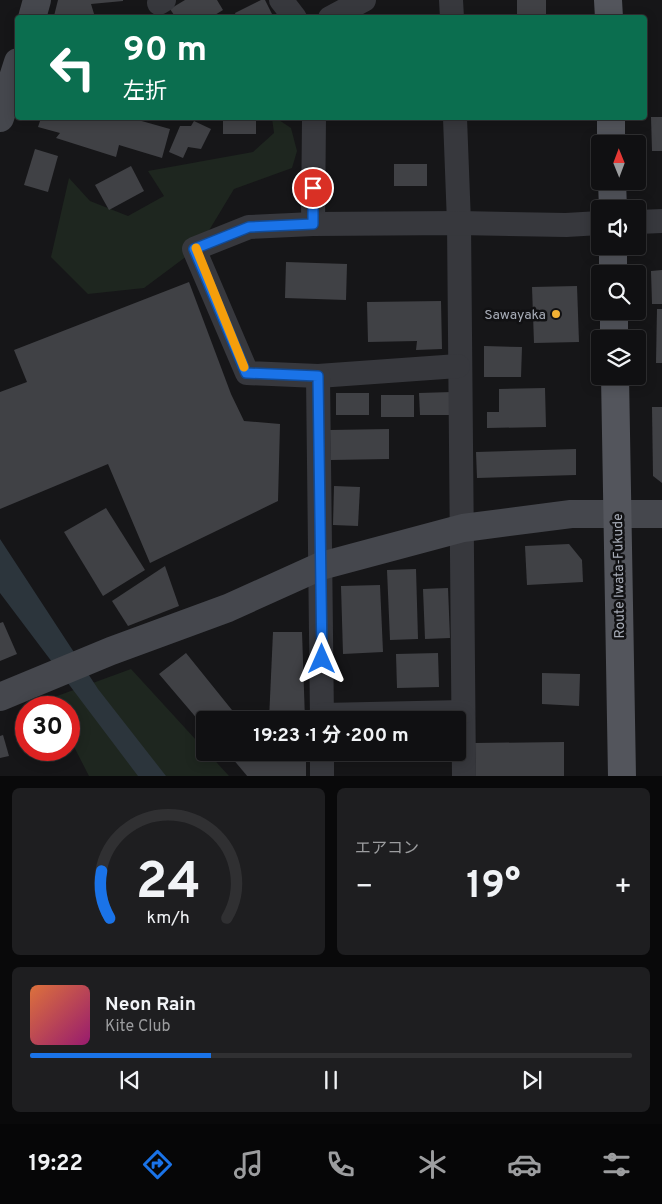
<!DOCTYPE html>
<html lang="ja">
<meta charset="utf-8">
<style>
:root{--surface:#101012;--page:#1e1e20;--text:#f1f3f6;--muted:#9c9d9f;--line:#303032;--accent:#1a73e8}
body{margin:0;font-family:Overpass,"Noto Sans JP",sans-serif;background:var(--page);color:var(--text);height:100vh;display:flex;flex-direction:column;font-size:19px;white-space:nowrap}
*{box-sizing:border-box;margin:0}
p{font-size:16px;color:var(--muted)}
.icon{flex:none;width:28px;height:28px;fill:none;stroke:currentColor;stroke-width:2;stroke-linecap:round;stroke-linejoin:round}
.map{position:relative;height:776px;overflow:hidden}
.side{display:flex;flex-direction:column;gap:12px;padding:12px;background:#09090a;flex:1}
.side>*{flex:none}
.guide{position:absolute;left:15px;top:15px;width:632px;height:105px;border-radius:5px;box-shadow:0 2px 12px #0003,0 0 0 1px var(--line);background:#0b6e4f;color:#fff;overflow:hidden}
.needle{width:32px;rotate:359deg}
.fabs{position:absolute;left:591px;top:135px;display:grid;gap:10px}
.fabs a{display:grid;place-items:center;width:55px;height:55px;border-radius:5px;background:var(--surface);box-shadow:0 2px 12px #0003,0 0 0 1px var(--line);font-size:25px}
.speed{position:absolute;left:15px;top:696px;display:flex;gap:10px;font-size:25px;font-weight:700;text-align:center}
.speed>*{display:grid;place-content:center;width:65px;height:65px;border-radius:50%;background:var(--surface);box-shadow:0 2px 12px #0003,0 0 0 1px var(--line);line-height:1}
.speed .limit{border:8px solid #d22;background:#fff;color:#111}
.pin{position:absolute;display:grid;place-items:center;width:42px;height:42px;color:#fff;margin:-21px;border:2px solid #fff;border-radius:50%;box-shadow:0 1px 5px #0007}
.me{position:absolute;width:55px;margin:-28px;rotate:0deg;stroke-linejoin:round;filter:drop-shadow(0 0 4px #0008)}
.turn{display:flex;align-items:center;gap:18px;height:105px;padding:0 25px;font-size:22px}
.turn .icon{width:65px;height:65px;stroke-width:2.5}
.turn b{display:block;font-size:35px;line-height:42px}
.big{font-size:38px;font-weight:700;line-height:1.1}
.side .card{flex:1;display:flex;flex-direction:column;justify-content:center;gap:8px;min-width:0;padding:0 18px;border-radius:8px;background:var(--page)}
.side .dial{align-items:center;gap:0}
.dial svg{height:130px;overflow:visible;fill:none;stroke:var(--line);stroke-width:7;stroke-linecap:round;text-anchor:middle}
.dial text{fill:var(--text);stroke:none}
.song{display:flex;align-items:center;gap:15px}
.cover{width:60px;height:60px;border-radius:8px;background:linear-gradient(135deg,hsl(20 70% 55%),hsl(320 70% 35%))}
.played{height:5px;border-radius:2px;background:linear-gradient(90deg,var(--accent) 30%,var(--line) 30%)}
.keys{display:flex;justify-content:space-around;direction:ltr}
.heat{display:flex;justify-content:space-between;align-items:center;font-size:28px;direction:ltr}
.side .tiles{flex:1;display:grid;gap:12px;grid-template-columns:1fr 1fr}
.card:last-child{grid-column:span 2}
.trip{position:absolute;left:196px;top:711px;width:270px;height:50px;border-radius:5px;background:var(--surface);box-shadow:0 2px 12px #0003,0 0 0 1px var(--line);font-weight:700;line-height:50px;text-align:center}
.dock{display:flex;height:80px;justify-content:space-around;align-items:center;background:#060607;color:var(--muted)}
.dock .icon{width:35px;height:35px}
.dock .selected{color:var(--accent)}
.dock b{font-size:22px;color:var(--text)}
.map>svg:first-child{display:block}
</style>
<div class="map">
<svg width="662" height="777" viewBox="0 0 662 777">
<rect width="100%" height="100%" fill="#161618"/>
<g fill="#1e261f">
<path d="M272 118H276L291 128 297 151 292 168 234 189 199 247 144 288 88 294 51 257 69 178 90 201 128 216 164 196 148 171 253 152 274 133Z"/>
<path d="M131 669 229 776H89L69 737V708L54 707 49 699Z"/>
</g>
<path fill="#2c353c" d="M0 539 98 689 166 776H138L0 593Z"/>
<g fill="#404145">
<path d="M58 0H123V1L91 4 95 17 62 18 54 16Z"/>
<path d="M185 0H217L223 10 210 18H176L170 9Z"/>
<path d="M261 0H265L274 18H237L235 13Z"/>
<rect x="517" y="0" width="29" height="18"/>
<path d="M651 117H662V151H652Z"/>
<path d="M41 118H131L170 129 162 158 119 145 116 157 56 138 60 133 38 127Z"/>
<rect x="223" y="118" width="33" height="16"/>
<path d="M194 121 211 129 201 149 188 147 183 158 169 152 180 126H191Z"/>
<path d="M35 149 58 156 48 192 24 185Z"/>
<rect x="394" y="164" width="33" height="22"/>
<path d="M131 166 144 191 109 210 95 185Z"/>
<path d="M286 262 347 264 346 300 285 298Z"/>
<path d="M662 270V304H652L651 271Z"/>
<path d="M189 282 231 394 244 421 280 424 278 501 150 563 108 464 0 509V392L27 382 14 350Z"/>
<path d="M577 286 579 342 534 343 532 287Z"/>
<path d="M441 301 442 349 416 350 417 341 368 342 367 302Z"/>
<path d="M657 309H662V363H656Z"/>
<path d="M484 346 522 347 521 377H484Z"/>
<path d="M545 388 546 427 487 428V412H499V389Z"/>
<path d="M452 392 453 415H420L419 393Z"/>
<rect x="336" y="393" width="33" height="22"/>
<rect x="381" y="395" width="33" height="22"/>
<path d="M652 407H662V483L653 476Z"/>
<path d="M389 429V459L331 460 330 430Z"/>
<path d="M576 449V475L477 478 476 452Z"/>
<path d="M334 486 360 487 358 526 333 525Z"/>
<path d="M106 508 145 570 103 596 64 532Z"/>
<path d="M569 544 582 560 583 582 527 585 525 546Z"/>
<path d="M165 566 179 606 128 626 112 601Z"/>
<path d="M416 569 418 639 390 640 387 570Z"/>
<path d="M380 585 383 652 343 654 341 586Z"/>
<path d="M448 588 450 638 425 639 423 589Z"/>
<path d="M3 622 17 654 0 661V623Z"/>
<path d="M273 632H302L305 720H269Z"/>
<path d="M186 653 240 720H205V728L159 674Z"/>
<path d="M438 653 439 687 397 688 396 654Z"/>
<path d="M542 673 580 674 579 706 542 704Z"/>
<path d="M3 735 9 756 0 758V736Z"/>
<path d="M564 742V777H476L475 743Z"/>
<path d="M227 752H306V777H248Z"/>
</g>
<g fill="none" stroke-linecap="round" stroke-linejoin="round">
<g stroke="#37383d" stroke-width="24">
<path d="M281 0 295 18"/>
<path d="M451 0 452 18"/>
<path d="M159 3 164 0"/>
<path d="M330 18 364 0"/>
<path d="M455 118 459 223 464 777"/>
<path d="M638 222 662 221"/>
<path d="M313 224 314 118"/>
<path d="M458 366 318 376 247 373 194 249 249 227 313 224 459 223 566 225 600 223"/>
<path d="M318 376 322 720"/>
<path d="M322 715 463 712"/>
<path d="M322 752V777"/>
</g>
<g stroke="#45474d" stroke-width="28">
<path d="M32 18 37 0"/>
<path d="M0 118 18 62"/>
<path d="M0 697 111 651 228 608 321 566 463 528 571 514H662"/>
</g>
<g stroke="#53555c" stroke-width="28">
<path d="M608 0 609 18"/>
<path d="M611 118V144"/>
<path d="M612 181 613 209"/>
<path d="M613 246V274"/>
<path d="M614 311V339"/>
<path d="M615 376 622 777"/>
</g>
</g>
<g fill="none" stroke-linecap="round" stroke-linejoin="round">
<g stroke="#114b97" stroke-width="12">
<path id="route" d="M313 188V224L249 227 194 249 246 373 318 376 322 659"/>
</g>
<use href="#route" stroke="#1a73e8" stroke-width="9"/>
<path stroke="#f59e0b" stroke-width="9" d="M196 248 244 367"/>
</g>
<circle fill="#f2b134" stroke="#111113" stroke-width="2" cx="556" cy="314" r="5"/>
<g text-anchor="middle" stroke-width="5" stroke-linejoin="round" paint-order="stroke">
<g font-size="14" fill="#a8adb8" stroke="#111113" text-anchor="end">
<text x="546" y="319">Sawayaka</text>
</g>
<g font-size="14" fill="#a8adb8" stroke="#111113">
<text transform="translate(618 576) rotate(-91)" y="5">Route Iwata-Fukude</text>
</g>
</g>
</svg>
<div class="fabs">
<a><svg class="needle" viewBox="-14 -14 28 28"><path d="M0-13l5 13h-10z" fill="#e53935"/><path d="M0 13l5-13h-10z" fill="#9c9d9f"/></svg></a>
<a><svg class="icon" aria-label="sound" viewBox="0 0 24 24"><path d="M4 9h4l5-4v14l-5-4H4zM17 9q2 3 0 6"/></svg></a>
<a><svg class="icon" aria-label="search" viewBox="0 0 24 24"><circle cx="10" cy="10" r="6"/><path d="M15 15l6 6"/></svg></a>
<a><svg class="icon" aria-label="layers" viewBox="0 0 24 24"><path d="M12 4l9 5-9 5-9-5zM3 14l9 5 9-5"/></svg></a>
</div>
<div class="speed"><div class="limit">30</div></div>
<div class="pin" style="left:313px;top:188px;background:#d93025"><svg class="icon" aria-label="arrive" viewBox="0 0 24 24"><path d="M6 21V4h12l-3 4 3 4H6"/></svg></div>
<svg class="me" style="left:322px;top:659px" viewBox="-20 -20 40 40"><path d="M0-17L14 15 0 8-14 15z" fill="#1a73e8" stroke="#fff" stroke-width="4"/></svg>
<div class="trip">19:23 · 1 分 · 200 m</div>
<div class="guide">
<div class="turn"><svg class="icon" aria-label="left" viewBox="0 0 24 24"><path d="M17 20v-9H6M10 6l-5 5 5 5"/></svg><div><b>90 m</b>左折</div></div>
</div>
</div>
<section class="side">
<div class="tiles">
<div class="card dial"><svg viewBox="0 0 100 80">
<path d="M14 69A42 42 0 1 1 86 69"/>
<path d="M14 69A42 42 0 0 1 9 40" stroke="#1a73e8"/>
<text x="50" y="56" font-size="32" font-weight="700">24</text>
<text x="50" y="72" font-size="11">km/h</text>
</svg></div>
<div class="card"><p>エアコン</p>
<div class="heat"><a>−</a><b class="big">19°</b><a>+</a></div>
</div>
<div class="card">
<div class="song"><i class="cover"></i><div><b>Neon Rain</b><p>Kite Club</p></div></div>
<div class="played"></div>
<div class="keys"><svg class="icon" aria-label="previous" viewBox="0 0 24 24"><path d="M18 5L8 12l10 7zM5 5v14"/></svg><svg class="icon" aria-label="pause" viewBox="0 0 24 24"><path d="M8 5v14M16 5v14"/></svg><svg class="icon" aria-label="next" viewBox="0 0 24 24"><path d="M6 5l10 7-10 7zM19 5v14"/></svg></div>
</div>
</div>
</section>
<nav class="dock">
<b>19:22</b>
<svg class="icon selected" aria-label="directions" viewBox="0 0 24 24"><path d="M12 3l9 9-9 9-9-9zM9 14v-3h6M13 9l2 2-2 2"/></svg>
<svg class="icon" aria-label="music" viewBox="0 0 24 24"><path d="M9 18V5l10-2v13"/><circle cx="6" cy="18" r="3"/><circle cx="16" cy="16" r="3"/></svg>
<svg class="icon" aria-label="phone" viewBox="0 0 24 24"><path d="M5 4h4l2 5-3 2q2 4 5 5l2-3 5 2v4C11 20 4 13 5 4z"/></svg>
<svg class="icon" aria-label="climate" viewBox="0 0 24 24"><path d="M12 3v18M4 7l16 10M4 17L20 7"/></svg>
<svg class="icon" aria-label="car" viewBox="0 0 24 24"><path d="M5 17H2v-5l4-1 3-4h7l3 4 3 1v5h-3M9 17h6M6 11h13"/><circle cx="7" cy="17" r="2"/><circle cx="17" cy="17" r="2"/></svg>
<svg class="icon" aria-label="filters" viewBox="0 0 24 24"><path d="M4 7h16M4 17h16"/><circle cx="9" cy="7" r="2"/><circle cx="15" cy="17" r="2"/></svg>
</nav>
